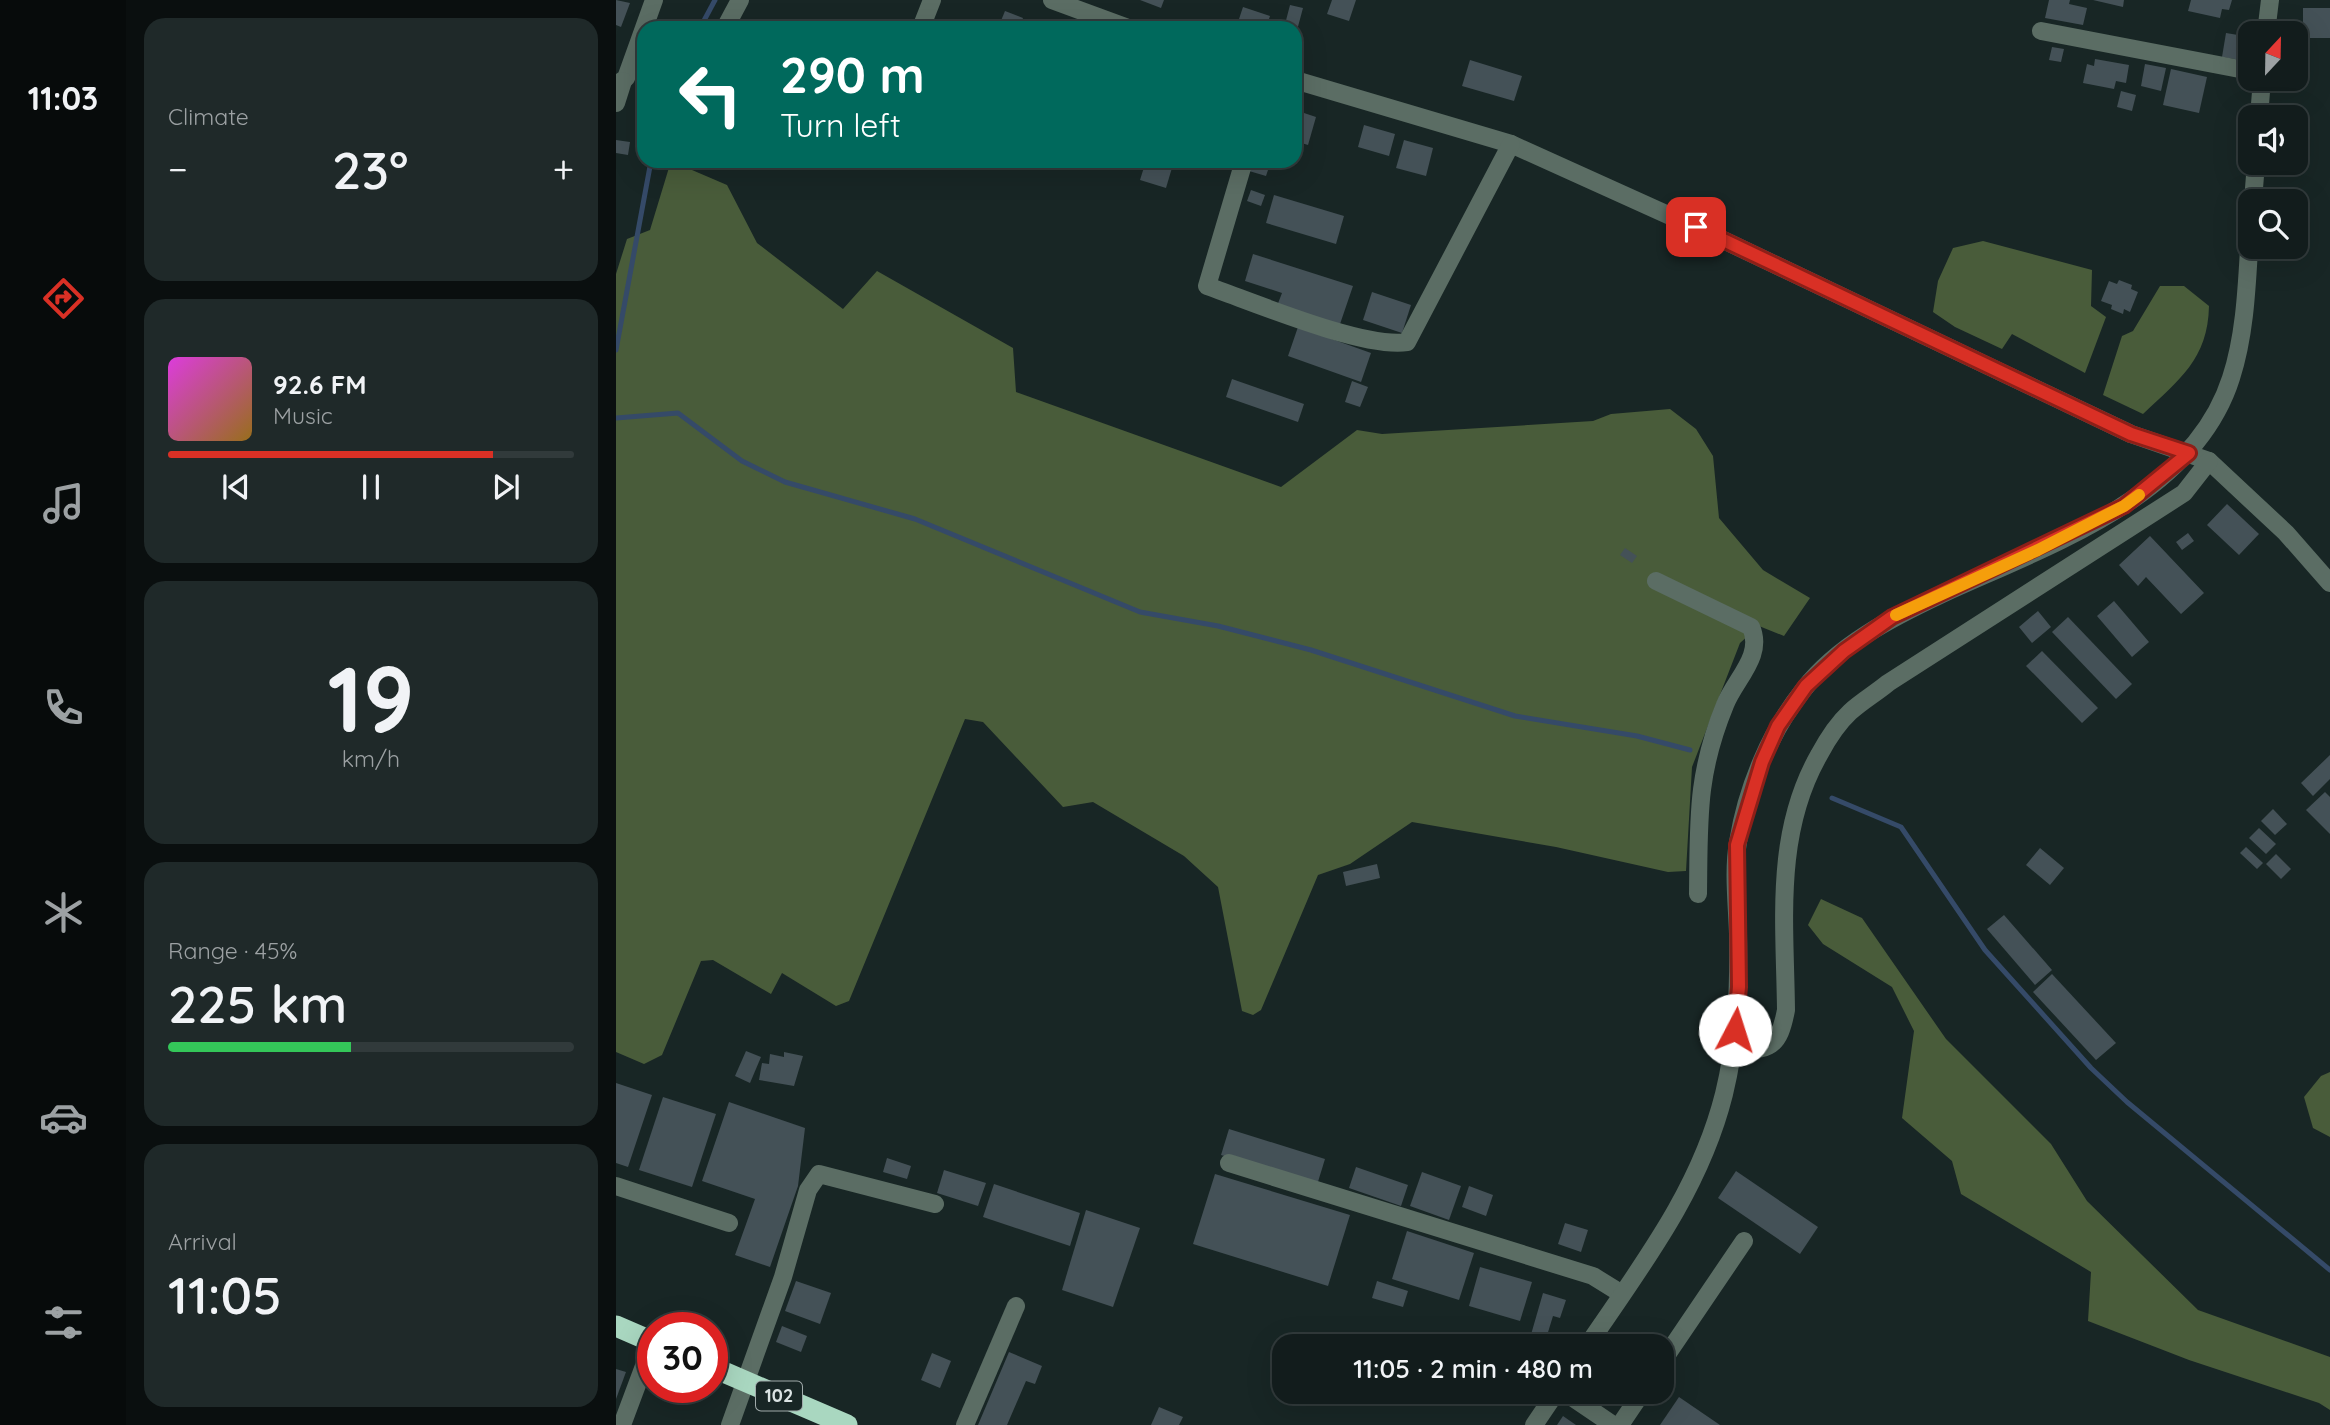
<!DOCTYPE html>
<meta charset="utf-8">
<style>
:root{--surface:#121c1c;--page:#1f2929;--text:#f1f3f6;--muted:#9ca1a3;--line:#313a3b;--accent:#d93025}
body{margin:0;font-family:Quicksand,sans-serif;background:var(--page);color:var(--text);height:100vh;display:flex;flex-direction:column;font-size:26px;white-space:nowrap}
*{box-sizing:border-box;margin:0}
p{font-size:23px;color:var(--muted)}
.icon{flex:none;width:38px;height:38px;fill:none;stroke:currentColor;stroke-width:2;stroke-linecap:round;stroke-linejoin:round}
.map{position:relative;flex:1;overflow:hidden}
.side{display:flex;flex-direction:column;gap:18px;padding:18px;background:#0a0f0f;width:490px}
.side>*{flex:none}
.banner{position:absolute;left:21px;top:21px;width:665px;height:147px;border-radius:21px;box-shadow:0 7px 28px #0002,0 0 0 2px var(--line);background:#00695c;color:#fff;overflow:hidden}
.needle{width:46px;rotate:22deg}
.controls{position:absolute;left:1622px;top:21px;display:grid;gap:14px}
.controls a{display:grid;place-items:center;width:70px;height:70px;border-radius:14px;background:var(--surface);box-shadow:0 7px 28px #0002,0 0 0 2px var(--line);font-size:35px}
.speed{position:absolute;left:21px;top:1312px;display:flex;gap:14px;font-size:35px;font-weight:700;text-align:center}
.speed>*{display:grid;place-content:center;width:91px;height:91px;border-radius:50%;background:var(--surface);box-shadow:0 7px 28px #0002,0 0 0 2px var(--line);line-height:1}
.speed .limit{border:10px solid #d22;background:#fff;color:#111}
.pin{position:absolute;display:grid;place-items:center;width:60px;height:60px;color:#fff;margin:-30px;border-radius:14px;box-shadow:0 4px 10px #0006}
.me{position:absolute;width:77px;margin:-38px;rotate:5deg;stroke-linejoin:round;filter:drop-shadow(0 0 5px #0008)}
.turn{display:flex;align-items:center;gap:24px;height:147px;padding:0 28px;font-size:32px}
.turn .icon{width:91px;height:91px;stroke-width:2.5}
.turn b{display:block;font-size:49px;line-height:60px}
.big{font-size:52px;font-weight:600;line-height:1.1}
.side .widget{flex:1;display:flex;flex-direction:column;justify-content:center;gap:10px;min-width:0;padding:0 24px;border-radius:21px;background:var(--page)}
.side .dial{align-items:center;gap:0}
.dial b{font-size:91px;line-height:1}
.song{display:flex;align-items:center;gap:21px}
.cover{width:84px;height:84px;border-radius:10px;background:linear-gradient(135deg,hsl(300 70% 55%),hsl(40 70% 35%))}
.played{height:7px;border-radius:4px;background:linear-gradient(90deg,var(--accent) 80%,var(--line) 80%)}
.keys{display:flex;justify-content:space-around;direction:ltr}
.heat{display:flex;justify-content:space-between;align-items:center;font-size:38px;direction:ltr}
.charge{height:10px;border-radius:5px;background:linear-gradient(90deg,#34c759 45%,var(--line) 0)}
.trip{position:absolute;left:656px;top:1334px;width:402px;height:70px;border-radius:21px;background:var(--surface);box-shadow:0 7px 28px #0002,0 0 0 2px var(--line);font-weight:600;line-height:70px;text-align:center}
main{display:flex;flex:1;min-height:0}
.menu{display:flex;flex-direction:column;width:126px;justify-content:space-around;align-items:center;background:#070b0b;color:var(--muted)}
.menu .icon{width:49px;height:49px}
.menu .active{color:var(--accent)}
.menu b{font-size:32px;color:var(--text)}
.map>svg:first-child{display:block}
</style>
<main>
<nav class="menu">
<b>11:03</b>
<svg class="icon active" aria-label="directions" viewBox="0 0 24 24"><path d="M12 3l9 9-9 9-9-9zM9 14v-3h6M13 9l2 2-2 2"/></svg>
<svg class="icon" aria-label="music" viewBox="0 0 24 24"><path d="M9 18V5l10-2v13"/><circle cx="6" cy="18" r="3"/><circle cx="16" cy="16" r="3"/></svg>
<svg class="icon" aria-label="phone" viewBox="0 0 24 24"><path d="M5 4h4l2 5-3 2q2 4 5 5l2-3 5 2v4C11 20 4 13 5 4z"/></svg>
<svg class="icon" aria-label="climate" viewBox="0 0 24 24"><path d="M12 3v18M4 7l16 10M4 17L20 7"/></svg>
<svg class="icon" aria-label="car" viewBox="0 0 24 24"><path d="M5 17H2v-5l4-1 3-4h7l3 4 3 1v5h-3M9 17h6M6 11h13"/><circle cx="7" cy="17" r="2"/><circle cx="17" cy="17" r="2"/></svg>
<svg class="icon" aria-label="filters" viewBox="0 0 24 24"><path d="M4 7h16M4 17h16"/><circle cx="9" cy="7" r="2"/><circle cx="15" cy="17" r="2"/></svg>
</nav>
<section class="side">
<div class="widget"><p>Climate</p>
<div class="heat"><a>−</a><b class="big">23°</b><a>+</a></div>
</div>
<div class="widget">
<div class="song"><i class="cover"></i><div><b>92.6 FM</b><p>Music</p></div></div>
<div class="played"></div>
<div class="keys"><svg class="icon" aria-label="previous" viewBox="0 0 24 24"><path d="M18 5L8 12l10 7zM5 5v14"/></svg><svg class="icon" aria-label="pause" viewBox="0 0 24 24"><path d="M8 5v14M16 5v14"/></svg><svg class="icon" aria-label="next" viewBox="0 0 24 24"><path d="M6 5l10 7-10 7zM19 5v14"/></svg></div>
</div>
<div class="widget dial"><b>19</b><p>km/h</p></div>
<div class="widget"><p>Range · 45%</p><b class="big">225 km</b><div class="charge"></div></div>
<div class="widget"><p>Arrival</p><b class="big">11:05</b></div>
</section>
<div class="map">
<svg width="1714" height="1425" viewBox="0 0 1714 1425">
<rect width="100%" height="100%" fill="#182625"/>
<g fill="#495c3a">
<path d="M55 161 111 185 141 243 227 309 261 271 397 348 400 392 665 487 741 430 766 434 977 421 995 414 1054 409 1080 429 1097 456 1103 518 1147 570 1194 598 1168 636 1143 626 1124 643 1076 767 1070 871 1052 872 940 847 796 822 734 864 702 875 645 1010 637 1015 626 1011 602 887 568 856 477 802 447 807 367 722 349 719 233 1001 220 1006 166 973 155 994 97 960 85 961 46 1055 28 1064 0 1052V274L11 239 34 230Z"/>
<path d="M1367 241 1476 270 1475 306 1490 317 1469 373 1396 334 1386 349 1339 327 1317 312 1322 281 1337 248Z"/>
<path d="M1544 286H1568L1593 306C1592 359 1563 380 1527 414L1487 395 1506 336 1517 331Z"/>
<path d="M1205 899 1246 918 1330 1039 1435 1144 1471 1201 1582 1310 1714 1357V1410L1703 1403 1573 1360 1472 1321 1475 1272 1345 1194 1336 1161 1286 1118 1298 1031 1276 987 1207 944 1192 925Z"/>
<path d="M1714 1072V1137L1697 1128 1688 1097 1705 1076Z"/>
</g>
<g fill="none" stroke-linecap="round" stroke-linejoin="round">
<g stroke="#354a68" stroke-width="5">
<path d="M84 28 99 0"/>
<path d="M0 350 35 161"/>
<path d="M0 418 62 413 126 461 169 482 299 519 524 612 602 626 695 650 899 716 1021 736 1074 750"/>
<path d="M1216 798 1285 827 1369 950 1475 1068 1511 1102 1714 1270"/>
</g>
</g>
<g fill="#445157">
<path d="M0 0 14 3 5 27 0 25Z"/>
<path d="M524 0H548L545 8Z"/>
<path d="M716 0H740L733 21 711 14Z"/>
<path d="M1433 0H1454L1453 4 1471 8 1467 25 1429 18Z"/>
<path d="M1477 0H1508L1507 7Z"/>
<path d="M1575 0H1616L1613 10 1606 9 1604 18 1572 11Z"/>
<path d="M674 5 687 8 680 34 679 28H668Z"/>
<path d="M627 7 654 16 650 28H620Z"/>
<rect x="1687" y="8" width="27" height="30"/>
<path d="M389 11 407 18 403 28H382Z"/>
<path d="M124 20 144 28H121Z"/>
<path d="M1610 33 1628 36 1625 60 1606 57Z"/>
<path d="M1436 47 1448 49 1445 62 1433 60Z"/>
<path d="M1479 59 1513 65 1510 83 1500 81 1498 89 1467 83 1471 64 1478 66Z"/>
<path d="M854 60 906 76 898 101 846 86Z"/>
<path d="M1529 64 1550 68 1545 91 1525 86Z"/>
<path d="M1555 69 1591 77 1583 113 1547 105Z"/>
<path d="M1505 91 1520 95 1516 111 1501 107Z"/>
<path d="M679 110 700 117 692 145 679 141Z"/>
<path d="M748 125 779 134 773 156 742 147Z"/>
<path d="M0 140 14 142 12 155 0 153Z"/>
<path d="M788 140 817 148 810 176 780 168Z"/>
<path d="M530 161H558L550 188 524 180Z"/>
<path d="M636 161H655L650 176 633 171Z"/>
<path d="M635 190 649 195 645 206 631 201Z"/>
<path d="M658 195 728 216 720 244 650 223Z"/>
<path d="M637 254 737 286 723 327 661 306 666 293 629 281Z"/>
<path d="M1503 280 1516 285 1515 289 1522 292 1514 312 1508 309 1507 314 1495 309 1496 305 1485 301 1493 281 1501 284Z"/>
<path d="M756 292 795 305 786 333 747 320Z"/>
<path d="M682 327 755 353 745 382 672 356Z"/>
<path d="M616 379 688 404 682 422 610 397Z"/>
<path d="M736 381 752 387 744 407 729 402Z"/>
<path d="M1611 504 1643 534 1623 555 1591 525Z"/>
<path d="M1572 533 1578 541 1566 550 1560 542Z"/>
<path d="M1534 536 1588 593 1565 614 1530 577 1522 586 1503 565Z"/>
<path d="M1009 548 1021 556 1016 563 1004 555Z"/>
<path d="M1498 601 1533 642 1516 657 1481 616Z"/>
<path d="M1422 611 1435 627 1416 643 1403 627Z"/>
<path d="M1452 617 1516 684 1500 699 1436 632Z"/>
<path d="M1426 651 1482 708 1466 723 1410 666Z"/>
<path d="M1714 755V779L1697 796 1685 783Z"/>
<path d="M1709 792 1714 797V834L1690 810Z"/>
<path d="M1657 809 1671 824 1659 835 1645 821Z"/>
<path d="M1643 828 1660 844 1650 854 1633 838Z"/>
<path d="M1630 847 1647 863 1641 869 1624 853Z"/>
<path d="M1424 848 1448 868 1434 885 1410 865Z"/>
<path d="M1660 854 1675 869 1665 879 1650 864Z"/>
<path d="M761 864 764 878 730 886 727 872Z"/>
<path d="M1388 915 1436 970 1419 985 1371 929Z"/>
<path d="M1436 974 1500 1043 1480 1060 1417 992Z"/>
<path d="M130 1051 145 1057 134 1083 119 1076Z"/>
<path d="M168 1052 187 1056 178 1086 143 1080 146 1063 153 1064 154 1054 168 1057Z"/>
<path d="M0 1083 36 1095 12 1167 0 1163Z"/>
<path d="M47 1097 100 1114 76 1187 23 1170Z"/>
<path d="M113 1102 189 1128 182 1186 154 1267 119 1255 139 1199 86 1181Z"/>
<path d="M613 1129 709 1159 701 1185 605 1155Z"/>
<path d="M271 1158 295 1166 291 1179 267 1172Z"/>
<path d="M740 1167 792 1185 785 1206 733 1188Z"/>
<path d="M328 1170 370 1183 362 1206 321 1193Z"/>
<path d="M1120 1171 1202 1227 1184 1254 1102 1198Z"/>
<path d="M806 1172 845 1186 833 1220 794 1206Z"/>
<path d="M599 1174 734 1215 712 1286 577 1244Z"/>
<path d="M378 1184 464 1213 454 1246 367 1217Z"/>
<path d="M853 1186 877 1195 870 1216 846 1207Z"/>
<path d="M470 1210 524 1228 497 1307 446 1290Z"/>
<path d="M949 1223 972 1230 965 1252 942 1244Z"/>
<path d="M791 1231 858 1253 843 1300 776 1279Z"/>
<path d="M864 1267 916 1282 904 1321 853 1306Z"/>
<path d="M180 1281 215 1293 204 1324 169 1311Z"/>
<path d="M761 1281 792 1291 787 1307 756 1298Z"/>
<path d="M927 1293 950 1300 944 1318 937 1316 929 1342 914 1338Z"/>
<path d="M166 1326 191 1336 185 1352 160 1342Z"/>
<path d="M864 1337 890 1345V1346H861Z"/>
<path d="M393 1352 426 1366 419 1384 410 1381 391 1425H362Z"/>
<path d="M316 1353 335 1361 324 1388 305 1380Z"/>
<path d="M0 1369 10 1372 0 1399Z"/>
<path d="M1063 1397 1104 1425H1044Z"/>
<path d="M543 1407 567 1417 563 1425H535Z"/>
<path d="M947 1416 960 1425H941Z"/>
</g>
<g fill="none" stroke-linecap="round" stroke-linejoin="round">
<g stroke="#5b6d64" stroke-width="18">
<path d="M436 0 512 28"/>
<path d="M109 28 124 0"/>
<path d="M305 28 316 0"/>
<path d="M1425 31 1634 71"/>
<path d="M1650 33 1654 0"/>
<path d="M679 80 895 144 1103 238 1515 434 1593 461 1670 533 1714 583"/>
<path d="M0 85 10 78 38 0"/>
<path d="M0 103 7 81"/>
<path d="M1643 117 1646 79"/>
<path d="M628 161 591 286C637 302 748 349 791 342L895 144"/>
<path d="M1637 201 1640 163"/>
<path d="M1040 581 1135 627C1148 656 1119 679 1109 705 1080 775 1083 821 1082 894"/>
<path d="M1117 1048C1154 1052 1163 1047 1170 1010 1169 922 1158 834 1203 755 1211 740 1221 724 1234 712 1246 701 1260 693 1272 683L1568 493 1593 461"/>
<path d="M613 1163 977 1276 1006 1294"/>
<path d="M0 1186 113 1223"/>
<path d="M971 1346C1026 1265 1084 1190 1108 1094 1121 1041 1123 988 1122 934 1121 904 1117 871 1122 842 1131 787 1154 732 1188 689 1222 645 1277 617 1326 594 1430 546 1577 498 1615 378 1630 332 1631 280 1634 232"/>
<path d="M1046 1362 1128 1241"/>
<path d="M947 1391 997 1425"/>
<path d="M6 1425 37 1342"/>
<path d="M114 1425 167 1277 192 1190 203 1174 319 1204"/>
<path d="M349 1425 400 1306"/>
<path d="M918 1425 941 1391"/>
<path d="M1004 1425 1027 1391"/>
</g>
<g stroke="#a9d7c0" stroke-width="21">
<path d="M0 1326 37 1342"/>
<path d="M96 1367 231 1425"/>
</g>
</g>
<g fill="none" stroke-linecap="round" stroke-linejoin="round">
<g stroke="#8d1f18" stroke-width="18">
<path id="route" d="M1080 227 1515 434 1573 453 1508 506 1276 617 1228 651 1190 686 1162 726 1146 762 1121 845 1123 987 1119 1030"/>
</g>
<use href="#route" stroke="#d93025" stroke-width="12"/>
<path stroke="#f59e0b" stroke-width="12" d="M1280 615 1422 550 1508 506 1523 495"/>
</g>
<g text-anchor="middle" stroke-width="7" stroke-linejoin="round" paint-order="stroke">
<rect fill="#182625" stroke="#a0aaaa" stroke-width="2" x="140" y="1381.5" width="46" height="29" rx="5"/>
<g font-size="18" font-weight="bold" fill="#dbe3e3">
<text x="163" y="1402">102</text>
</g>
</g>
</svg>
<div class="controls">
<a><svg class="needle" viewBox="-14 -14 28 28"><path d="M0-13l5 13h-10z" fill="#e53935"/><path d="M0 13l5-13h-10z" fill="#9ca1a3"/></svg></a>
<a><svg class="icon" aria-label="sound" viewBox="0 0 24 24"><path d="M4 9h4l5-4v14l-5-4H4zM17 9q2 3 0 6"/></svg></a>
<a><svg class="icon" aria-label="search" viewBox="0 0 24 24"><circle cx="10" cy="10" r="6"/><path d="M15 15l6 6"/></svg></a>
</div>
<div class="speed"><div class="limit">30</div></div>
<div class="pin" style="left:1080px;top:227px;background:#d93025"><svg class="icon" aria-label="arrive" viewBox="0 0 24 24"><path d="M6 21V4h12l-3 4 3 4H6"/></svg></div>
<svg class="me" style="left:1119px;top:1030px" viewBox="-20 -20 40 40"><circle r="19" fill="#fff"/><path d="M0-13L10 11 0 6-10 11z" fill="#d93025"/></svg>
<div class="trip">11:05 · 2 min · 480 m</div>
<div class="banner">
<div class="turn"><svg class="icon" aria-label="left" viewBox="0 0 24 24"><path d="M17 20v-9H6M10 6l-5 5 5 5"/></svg><div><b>290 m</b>Turn left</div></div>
</div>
</div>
</main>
